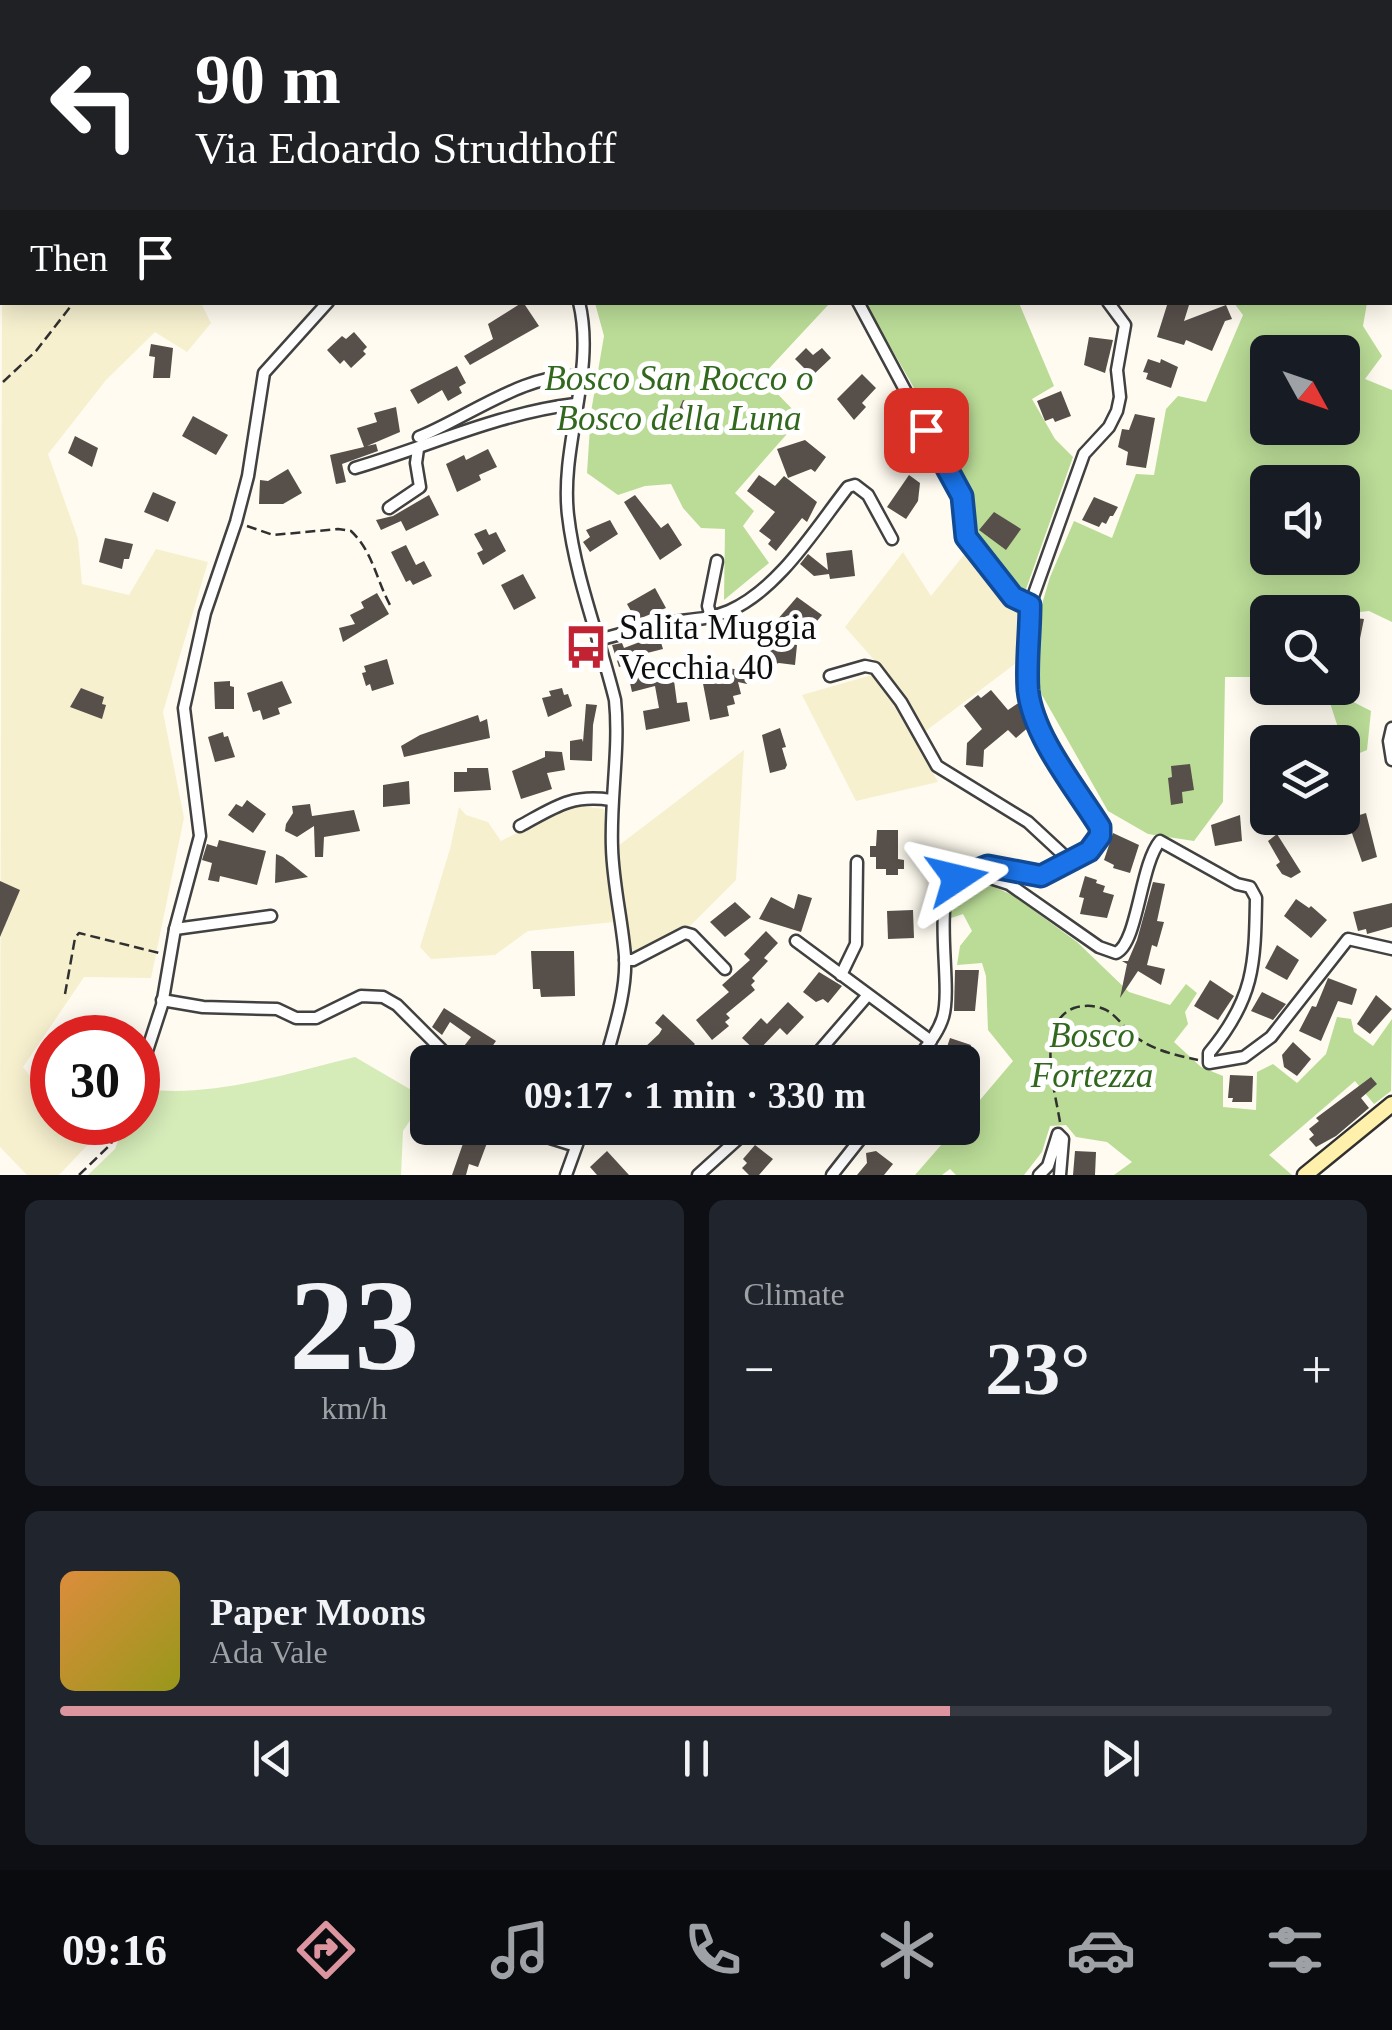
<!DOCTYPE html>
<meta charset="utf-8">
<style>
:root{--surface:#171b24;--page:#20242c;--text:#f1f3f6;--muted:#9ea1a6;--line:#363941;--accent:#dc959e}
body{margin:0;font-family:"Times New Roman",serif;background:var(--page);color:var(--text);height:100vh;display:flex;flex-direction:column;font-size:38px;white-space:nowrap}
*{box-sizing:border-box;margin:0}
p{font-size:32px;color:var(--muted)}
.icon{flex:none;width:55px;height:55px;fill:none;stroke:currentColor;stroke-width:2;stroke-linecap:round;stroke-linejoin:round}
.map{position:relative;height:1175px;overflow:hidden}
.details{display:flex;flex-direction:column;gap:25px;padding:25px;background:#0d0f14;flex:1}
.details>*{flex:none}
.guide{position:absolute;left:0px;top:0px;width:1392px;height:305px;box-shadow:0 5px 25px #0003;background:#202124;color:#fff;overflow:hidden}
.needle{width:65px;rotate:130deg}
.controls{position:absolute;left:1250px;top:335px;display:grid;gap:20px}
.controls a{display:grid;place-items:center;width:110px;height:110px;border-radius:15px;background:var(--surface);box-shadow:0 5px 25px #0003;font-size:50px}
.speed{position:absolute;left:30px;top:1015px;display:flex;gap:20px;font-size:50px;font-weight:700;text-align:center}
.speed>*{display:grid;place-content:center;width:130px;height:130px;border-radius:50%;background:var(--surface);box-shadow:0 5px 25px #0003;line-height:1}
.speed .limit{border:15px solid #d22;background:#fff;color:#111}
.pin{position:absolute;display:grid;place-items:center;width:85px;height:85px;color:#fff;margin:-42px;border-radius:20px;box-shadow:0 5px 15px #0006}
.me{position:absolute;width:110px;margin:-55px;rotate:80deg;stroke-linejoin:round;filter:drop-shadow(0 0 8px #0008)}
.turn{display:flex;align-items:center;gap:35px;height:210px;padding:0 30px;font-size:45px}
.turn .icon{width:130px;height:130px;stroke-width:2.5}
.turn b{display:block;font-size:70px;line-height:85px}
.then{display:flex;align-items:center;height:95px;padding:0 30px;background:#0003;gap:20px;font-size:38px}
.big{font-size:75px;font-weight:700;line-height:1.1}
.details .tile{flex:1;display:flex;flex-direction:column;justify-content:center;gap:15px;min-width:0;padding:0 35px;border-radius:15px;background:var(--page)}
.details .dial{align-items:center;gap:0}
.dial b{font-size:130px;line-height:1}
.song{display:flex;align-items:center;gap:30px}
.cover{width:120px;height:120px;border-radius:15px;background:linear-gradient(135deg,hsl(30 70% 55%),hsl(60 70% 35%))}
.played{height:10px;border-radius:5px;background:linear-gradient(90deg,var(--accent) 70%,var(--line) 70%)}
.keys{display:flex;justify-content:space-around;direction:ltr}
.heat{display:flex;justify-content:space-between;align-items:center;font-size:55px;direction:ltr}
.details .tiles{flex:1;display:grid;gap:25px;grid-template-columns:1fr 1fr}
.tile:last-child{grid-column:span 2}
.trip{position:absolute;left:410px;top:1045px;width:570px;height:100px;border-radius:15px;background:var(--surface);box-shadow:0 5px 25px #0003;font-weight:700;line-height:100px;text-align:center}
.dock{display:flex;height:160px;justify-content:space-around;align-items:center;background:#090b0e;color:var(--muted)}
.dock .icon{width:70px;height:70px}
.dock .on{color:var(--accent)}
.dock b{font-size:45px;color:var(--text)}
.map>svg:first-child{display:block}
</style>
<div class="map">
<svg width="1392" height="1175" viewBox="0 0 1392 1175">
<rect width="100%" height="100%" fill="#fffbf0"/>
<g fill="#f6f0cf">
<path d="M2 281V302L201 303 211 323 187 352 155 332 106 380 48 454 78 539 82 584 129 595 156 549 208 562 163 712 184 818 151 978 84 977 23 1067 52 1104V1122L77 1123 97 1135 59 1175H27L0 1147Z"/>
<path d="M967 551 1007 600 1023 612V658L923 733 898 687 845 627 903 552 931 596Z"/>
<path d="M872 675 884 687 904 719 938 782 856 801 802 695Z"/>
<path d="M744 750 736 880 691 925 655 946 633 954 618 865V846Z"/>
<path d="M571 805 604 809 605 848 614 922 528 931 495 955 431 959 420 947 450 849 459 807 466 815 488 822 501 841Z"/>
</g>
<path fill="#d5ebb8" d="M355 1057 425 1098 403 1131 401 1175H88L115 1149 125 1123 138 1122V1099L145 1089C211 1098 290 1073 355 1057Z"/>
<g fill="#badc97" fill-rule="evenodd">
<path d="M544 0H1138L544 2Z"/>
<path d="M595 303H830L761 377 801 418 735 493 754 511 743 526 769 563 724 600 725 529 701 528 683 508 671 484 645 486 618 495 587 473 591 412 604 336Z"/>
<path d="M865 303H1019L1054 386 1032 399 1055 439 1073 457 1025 592 974 533 973 490Z"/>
<path d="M1234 303H1367L1363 326 1382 356 1365 379 1392 390V622L1369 611 1343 614 1268 612 1267 677H1225L1223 802 1194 841 1148 834 1108 811 1038 688 1037 621 1050 577 1074 521 1112 538 1136 474 1154 475 1166 409 1178 396 1206 402 1243 315ZM1268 352H1342V428H1268ZM1268 482H1342V558H1268Z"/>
<path d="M1299 688H1326L1371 711 1367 750 1348 758 1330 703Z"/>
<path d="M965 880 986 883 1014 896 1077 942 1129 992 1170 1005 1186 984 1197 993 1185 1012 1188 1024 1174 1042 1201 1067 1223 1076V1107L1256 1110 1257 1072 1273 1064 1297 1083 1326 1054 1337 1017 1351 1019 1354 1032 1373 1046 1392 1019 1391 1091 1374 1104 1355 1081 1269 1155 1292 1175H1114L1132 1162 1107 1142 1076 1137 1066 1125 1050 1126 1042 1152 1024 1175H956L950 1169 942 1175H915L956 1128H962L963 1120 1013 1061 988 1030 986 976 982 963 957 965 960 946 972 931 963 914 948 919 951 895Z"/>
</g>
<g fill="#574f4a">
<path d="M523 302 539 326 470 365 464 356 493 339 488 324Z"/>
<path d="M1168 302 1189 305 1184 321 1226 305 1232 319 1225 321 1212 351 1186 340 1184 345 1157 337Z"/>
<path d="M354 332 367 347 363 351 366 354 351 368 344 360 340 364 327 350 342 336 346 339Z"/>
<path d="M1089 337 1113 340 1105 373 1084 365Z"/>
<path d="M151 344 173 348 170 378H153L155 357 149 356Z"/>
<path d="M806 348 813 355 822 348 831 358 812 376 795 359Z"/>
<path d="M1148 359 1160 363 1161 359 1178 367 1171 388 1146 379 1148 373 1143 372Z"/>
<path d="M457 366 466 383 459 387 462 393 448 401 442 390 418 404 410 390Z"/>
<path d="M862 374 876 388 862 403 866 407 854 420 837 399Z"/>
<path d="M1061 391 1071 416 1055 422 1053 418 1045 421 1037 401Z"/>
<path d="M683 400 701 408 691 432 673 424Z"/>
<path d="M396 407 400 432 367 446 376 444 378 451 342 464 346 482 336 484 330 455 364 447 357 428 377 422 374 413Z"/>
<path d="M1135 414 1155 418 1146 468 1126 465 1128 452 1118 447 1122 429 1129 430Z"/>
<path d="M193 416 228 435 216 455 182 436Z"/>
<path d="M75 436 98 448 92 467 68 453Z"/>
<path d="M805 440 826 457 815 472 811 469 788 478 777 449Z"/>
<path d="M488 449 497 467 479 475 481 480 457 492 446 464 464 455 466 460Z"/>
<path d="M288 469 302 493 283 504H259L260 480 268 481Z"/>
<path d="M759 475 775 486 784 476 817 502 807 522 802 518 776 551 768 544 771 540 759 531 775 512 747 491Z"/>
<path d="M909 475 920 483 918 501 906 519 887 507Z"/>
<path d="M153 492 176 502 168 522 144 512Z"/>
<path d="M429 495 439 515 406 531 401 521 381 530 376 520 393 516Z"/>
<path d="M635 495 661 528 668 523 682 545 660 560 624 502Z"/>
<path d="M1094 497 1118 507 1113 516H1110L1106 524 1102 522 1099 527 1082 520Z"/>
<path d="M994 512 1021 529 1006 550 979 530Z"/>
<path d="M610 520 618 534 590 552 583 542 590 537 586 530Z"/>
<path d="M486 529 489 535 496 532 506 551 483 565 477 553 483 550 474 534Z"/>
<path d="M105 538 133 544 129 559H124L122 569 99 562Z"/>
<path d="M406 545 416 565 424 561 432 576 413 585 410 580 406 582 391 552Z"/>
<path d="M852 550 855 576 830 579 829 574 814 576 800 564 808 554 828 570 826 553Z"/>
<path d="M523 574 536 598 514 610 501 585Z"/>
<path d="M655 588 666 608 636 620 627 604Z"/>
<path d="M377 593 389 614 343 642 339 628 355 624 350 615 364 608 361 602Z"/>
<path d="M797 597 822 615 802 639 777 620Z"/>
<path d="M1355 618 1364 619 1355 663 1342 661V632H1349Z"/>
<path d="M658 633 663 649 639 655 645 678 673 673 677 703 687 702 690 721 646 730 643 711 659 708 655 686 632 692 626 665 619 667 612 645 622 643 624 648 645 640 644 636Z"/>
<path d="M776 642 797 645 795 665 779 663 769 666 763 647Z"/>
<path d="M387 659 394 684 372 691 370 684 366 686 362 673 366 672 364 666Z"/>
<path d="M719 664V667L742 670 747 684 738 682 741 694 733 696 735 704 727 706 729 716 710 720 700 668Z"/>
<path d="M230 681V686L234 687V709H215L214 682Z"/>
<path d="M282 681 292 703 278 708 280 714 263 720 260 710 253 712 247 693Z"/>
<path d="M81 688 104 697 102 704 106 705 102 719 70 707Z"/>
<path d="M562 688 564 695 568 694 572 706 548 717 542 698 551 696 549 691Z"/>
<path d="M991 690 1008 710 1020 702 1031 725 1016 738 1008 730 984 750 983 767 966 765 967 743 982 729 964 706 978 695 981 698Z"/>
<path d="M586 704 597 705 593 725 592 761 570 760V741L582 739 583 742Z"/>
<path d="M478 715 480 722 487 719 490 738 404 757 401 746 420 735Z"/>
<path d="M780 728 786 747 782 748 787 765 785 769 770 773 762 735Z"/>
<path d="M223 732 224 737 228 736 235 757 215 762 208 737Z"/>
<path d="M545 751 562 752 565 770 547 773 552 789 521 799 512 771 545 757Z"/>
<path d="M1190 764 1194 790 1182 792 1183 803 1171 805 1168 778 1172 777 1171 766Z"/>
<path d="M467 768H488L491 790 454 792V772H467Z"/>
<path d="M409 781 410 804 383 807V785Z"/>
<path d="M247 800 266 814 253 833 228 815 236 804 242 807Z"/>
<path d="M310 804 312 816 354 810 360 831 324 837 323 857H315L314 826 297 837 285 831 286 824 293 813 292 806Z"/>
<path d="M1366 813 1377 857 1362 862 1347 819Z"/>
<path d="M1240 815 1242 841 1215 846 1211 825Z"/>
<path d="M877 830H898V859L904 860V869H898V875H886V869H876V857H870V846H876Z"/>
<path d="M1113 833 1139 845 1130 873 1113 868 1114 865 1104 860Z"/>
<path d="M1277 834 1301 872 1291 878 1282 874 1276 865 1280 862 1268 841Z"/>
<path d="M219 840 266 851 257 885 220 876 219 882 208 880 212 863 202 860 207 844 217 847Z"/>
<path d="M276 854 283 857 308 877 275 883Z"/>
<path d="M1085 876 1097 880 1096 883 1105 886 1103 892 1114 895 1107 918 1080 914 1084 898 1079 897Z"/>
<path d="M0 881 20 890 0 937Z"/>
<path d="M1153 882 1165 884 1157 921 1164 922 1157 947 1152 945 1147 965 1165 969 1161 985 1138 971 1120 998 1127 964 1122 961H1128L1137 940Z"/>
<path d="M798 894 812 898 801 932 759 919 771 897 794 909Z"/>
<path d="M1296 899 1309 908 1311 906 1327 920 1311 938 1284 916Z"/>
<path d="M735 902 751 917 725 937 710 922Z"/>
<path d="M1392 903V927L1367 934 1366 929 1358 931 1353 912Z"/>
<path d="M913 910 914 938 888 939 887 911Z"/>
<path d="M766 931 778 943 764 958 768 961 752 978 755 981 751 985 755 990 726 1014 730 1018 725 1022 729 1026 712 1040 696 1020 729 992 722 985 750 960 744 954Z"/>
<path d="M1277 945 1299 960 1287 980 1265 968Z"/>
<path d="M531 951H574L575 996 541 997 540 989H533Z"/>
<path d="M955 970H979L975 1011H954Z"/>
<path d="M819 972 842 986 828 1003 823 999 816 1002 803 992Z"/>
<path d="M1328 978 1357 989 1352 1005 1338 1001 1321 1041 1299 1031 1312 1006 1316 1007Z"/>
<path d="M1210 980 1234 996 1218 1020 1194 1006Z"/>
<path d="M1262 992 1286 1004 1273 1020 1251 1011Z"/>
<path d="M1376 995 1392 1009 1370 1034 1357 1024Z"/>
<path d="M788 1002 804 1017 787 1035 780 1028 757 1052 742 1038 761 1018 767 1024Z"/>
<path d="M444 1008 496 1041 489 1051 485 1049 474 1062H463L458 1054 471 1037 450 1022 442 1035 432 1027Z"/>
<path d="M663 1014 695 1044 681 1059 672 1051 660 1062H629L659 1034 662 1029 655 1023Z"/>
<path d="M950 1038 971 1045 966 1059 962 1062H936L942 1045 947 1047Z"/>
<path d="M1293 1042 1311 1059 1297 1076 1284 1067 1282 1055Z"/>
<path d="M1230 1075 1253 1076 1252 1102H1232L1233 1098H1228Z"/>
<path d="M1371 1077 1377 1084 1361 1098 1369 1108 1336 1136 1316 1147 1309 1139 1314 1135 1309 1129 1319 1121 1316 1118Z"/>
<path d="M466 1135 487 1143 478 1167 469 1164 466 1175H452Z"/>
<path d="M755 1145 773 1159 759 1175H749L742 1168 747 1163 743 1159Z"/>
<path d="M607 1151 629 1175H597L590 1167Z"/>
<path d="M876 1151 893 1164 884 1175H857L867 1163 866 1153Z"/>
<path d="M1075 1151 1096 1152 1095 1175H1073Z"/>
</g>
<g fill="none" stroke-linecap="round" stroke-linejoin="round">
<g stroke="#414141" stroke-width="15">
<g id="minor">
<path d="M207 2V0"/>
<path d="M532 2V0"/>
<path d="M895 2 896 0"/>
<path d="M1193 2 1195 0"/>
<path d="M1390 124 1392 123"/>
<path d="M0 273 2 271"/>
<path d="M579 302C596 372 560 444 568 515 575 577 600 639 615 700 620 749 610 798 612 848 613 884 622 920 625 956 627 991 614 1029 605 1062"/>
<path d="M858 302 958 489 967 537 1013 597 1030 605"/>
<path d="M419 437C465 419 531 369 581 377"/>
<path d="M355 468C427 447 499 413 575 404"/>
<path d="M389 508 420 487 416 463 418 449"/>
<path d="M711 617 708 606 717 561"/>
<path d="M598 640C619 635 639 628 659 624 683 619 706 621 729 611 779 589 815 529 848 487L855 485 868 495 892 539"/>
<path d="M830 676 865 666 875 668 901 702 937 766 1028 822 1070 861"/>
<path d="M1392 728 1389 741 1392 760"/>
<path d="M520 826C555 807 571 794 611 800"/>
<path d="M972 872 1009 884 1099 947 1116 953C1138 943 1140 865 1160 841L1237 884 1250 887 1256 898C1255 965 1254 999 1209 1053V1063L1244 1057 1271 1037 1348 939 1392 949"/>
<path d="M175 929 271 916"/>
<path d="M796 941 931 1041"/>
<path d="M625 960H633L685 933 692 935 725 969"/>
<path d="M841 975 856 944 857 862"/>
<path d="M162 1000 203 1007 277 1009 296 1018H316L361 996 383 997 397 1005 454 1062"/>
<path d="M810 1062 867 996"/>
<path d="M915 1062C925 1048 938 1034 943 1017 953 983 930 893 958 877 998 855 1005 881 1039 876 1059 873 1101 849 1100 827L1052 751 1031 703 1028 678 1030 605 1084 454 1109 427 1117 411 1120 397 1117 370 1125 325 1108 302"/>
<path d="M144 1080 147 1051 162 1005 175 929 200 836 184 708 205 613 236 522 248 476 264 373 328 302"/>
<path d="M533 1128 544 1136 576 1146"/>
<path d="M566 1175 583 1128"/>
<path d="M698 1175 750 1128"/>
<path d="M832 1175 869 1128"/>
<path d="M1039 1175 1048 1166 1058 1134 1063 1139 1060 1175"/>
</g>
</g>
<g stroke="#303030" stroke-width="19">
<path id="secondary" d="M1305 1175 1392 1104"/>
</g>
<g stroke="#303030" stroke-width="2.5" stroke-dasharray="10 5" stroke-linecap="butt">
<path d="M3 382 36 351 74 302"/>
<path d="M247 526 273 535 338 529 351 531C373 552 376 579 390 605"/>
<path d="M65 994 75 938 79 933 159 953"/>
<path d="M1060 1122C1055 1091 1035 1023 1074 1008 1083 1005 1095 1005 1104 1009 1116 1014 1123 1027 1133 1035 1152 1050 1175 1055 1198 1060"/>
<path d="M79 1175 111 1144 117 1122"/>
</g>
<use href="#minor" stroke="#fff" stroke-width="10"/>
<use href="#secondary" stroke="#fff1ab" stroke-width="14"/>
</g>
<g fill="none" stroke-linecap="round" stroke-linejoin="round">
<g stroke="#114b97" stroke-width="25">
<path id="route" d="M926 430 962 496 966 537 1013 597 1030 605C1030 633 1026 663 1028 690 1033 737 1076 788 1100 827V836L1089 851 1041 876 988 866 957 878"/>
</g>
<use href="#route" stroke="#1a73e8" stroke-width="18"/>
</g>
<defs>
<g id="bus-bare" transform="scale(3.45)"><path d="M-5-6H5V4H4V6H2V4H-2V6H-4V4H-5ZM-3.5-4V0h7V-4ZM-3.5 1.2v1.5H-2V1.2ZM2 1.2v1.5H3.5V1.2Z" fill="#c22333" stroke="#fff" stroke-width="2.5" paint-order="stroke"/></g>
</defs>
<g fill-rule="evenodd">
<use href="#bus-bare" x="586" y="647"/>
</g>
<g text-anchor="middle" stroke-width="10" stroke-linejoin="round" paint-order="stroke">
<g font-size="35" font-style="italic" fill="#31681d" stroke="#fff">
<text x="679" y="390">Bosco San Rocco o<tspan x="679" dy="40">Bosco della Luna</tspan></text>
<text x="1092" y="1047">Bosco<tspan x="1092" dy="40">Fortezza</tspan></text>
</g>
<g font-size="35" fill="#0e0e0e" stroke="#fff" text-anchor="start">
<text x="619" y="639">Salita Muggia<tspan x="619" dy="40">Vecchia 40</tspan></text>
</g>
</g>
</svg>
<div class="controls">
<a><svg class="needle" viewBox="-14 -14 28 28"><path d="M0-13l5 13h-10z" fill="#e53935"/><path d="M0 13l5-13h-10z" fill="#9ea1a6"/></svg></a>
<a><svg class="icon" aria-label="sound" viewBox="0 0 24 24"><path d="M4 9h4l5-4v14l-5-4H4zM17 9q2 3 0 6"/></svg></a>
<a><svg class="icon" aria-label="search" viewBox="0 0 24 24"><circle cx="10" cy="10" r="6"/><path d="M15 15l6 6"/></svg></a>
<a><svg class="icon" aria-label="layers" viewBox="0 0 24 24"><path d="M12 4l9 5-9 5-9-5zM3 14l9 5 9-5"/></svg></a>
</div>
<div class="speed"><div class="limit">30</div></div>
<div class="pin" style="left:926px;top:430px;background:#d93025"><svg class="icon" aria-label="arrive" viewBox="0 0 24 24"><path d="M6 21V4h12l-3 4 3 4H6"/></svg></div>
<svg class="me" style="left:957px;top:878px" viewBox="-20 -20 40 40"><path d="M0-17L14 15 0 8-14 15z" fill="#1a73e8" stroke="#fff" stroke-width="4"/></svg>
<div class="trip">09:17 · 1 min · 330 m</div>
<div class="guide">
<div class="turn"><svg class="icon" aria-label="left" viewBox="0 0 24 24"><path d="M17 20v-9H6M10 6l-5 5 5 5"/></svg><div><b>90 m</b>Via Edoardo Strudthoff</div></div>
<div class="then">Then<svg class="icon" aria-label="arrive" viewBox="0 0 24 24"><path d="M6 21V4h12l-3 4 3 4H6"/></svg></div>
</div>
</div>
<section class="details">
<div class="tiles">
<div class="tile dial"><b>23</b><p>km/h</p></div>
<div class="tile"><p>Climate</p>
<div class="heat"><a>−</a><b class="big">23°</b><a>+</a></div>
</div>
<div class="tile">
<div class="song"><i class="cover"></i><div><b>Paper Moons</b><p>Ada Vale</p></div></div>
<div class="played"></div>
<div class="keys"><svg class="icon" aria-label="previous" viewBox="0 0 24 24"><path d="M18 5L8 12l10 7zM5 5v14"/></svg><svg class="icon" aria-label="pause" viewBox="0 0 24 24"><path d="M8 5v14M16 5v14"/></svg><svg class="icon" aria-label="next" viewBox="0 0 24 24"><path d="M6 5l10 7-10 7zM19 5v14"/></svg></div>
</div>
</div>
</section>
<nav class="dock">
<b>09:16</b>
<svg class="icon on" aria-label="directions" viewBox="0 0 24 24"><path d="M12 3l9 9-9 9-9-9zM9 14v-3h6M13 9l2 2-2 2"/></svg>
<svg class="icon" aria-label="music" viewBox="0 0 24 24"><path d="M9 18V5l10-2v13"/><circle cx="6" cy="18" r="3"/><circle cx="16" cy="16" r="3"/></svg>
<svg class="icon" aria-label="phone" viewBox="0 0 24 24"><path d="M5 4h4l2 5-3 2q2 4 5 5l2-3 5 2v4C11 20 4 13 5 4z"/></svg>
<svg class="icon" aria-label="climate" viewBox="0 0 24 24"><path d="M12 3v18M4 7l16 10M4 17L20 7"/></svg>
<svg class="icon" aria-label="car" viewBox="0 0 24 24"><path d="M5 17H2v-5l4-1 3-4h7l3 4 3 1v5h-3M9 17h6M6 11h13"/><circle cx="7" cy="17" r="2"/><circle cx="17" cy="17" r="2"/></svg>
<svg class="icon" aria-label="filters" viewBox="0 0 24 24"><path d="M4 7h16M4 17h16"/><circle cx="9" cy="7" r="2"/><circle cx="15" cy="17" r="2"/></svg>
</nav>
